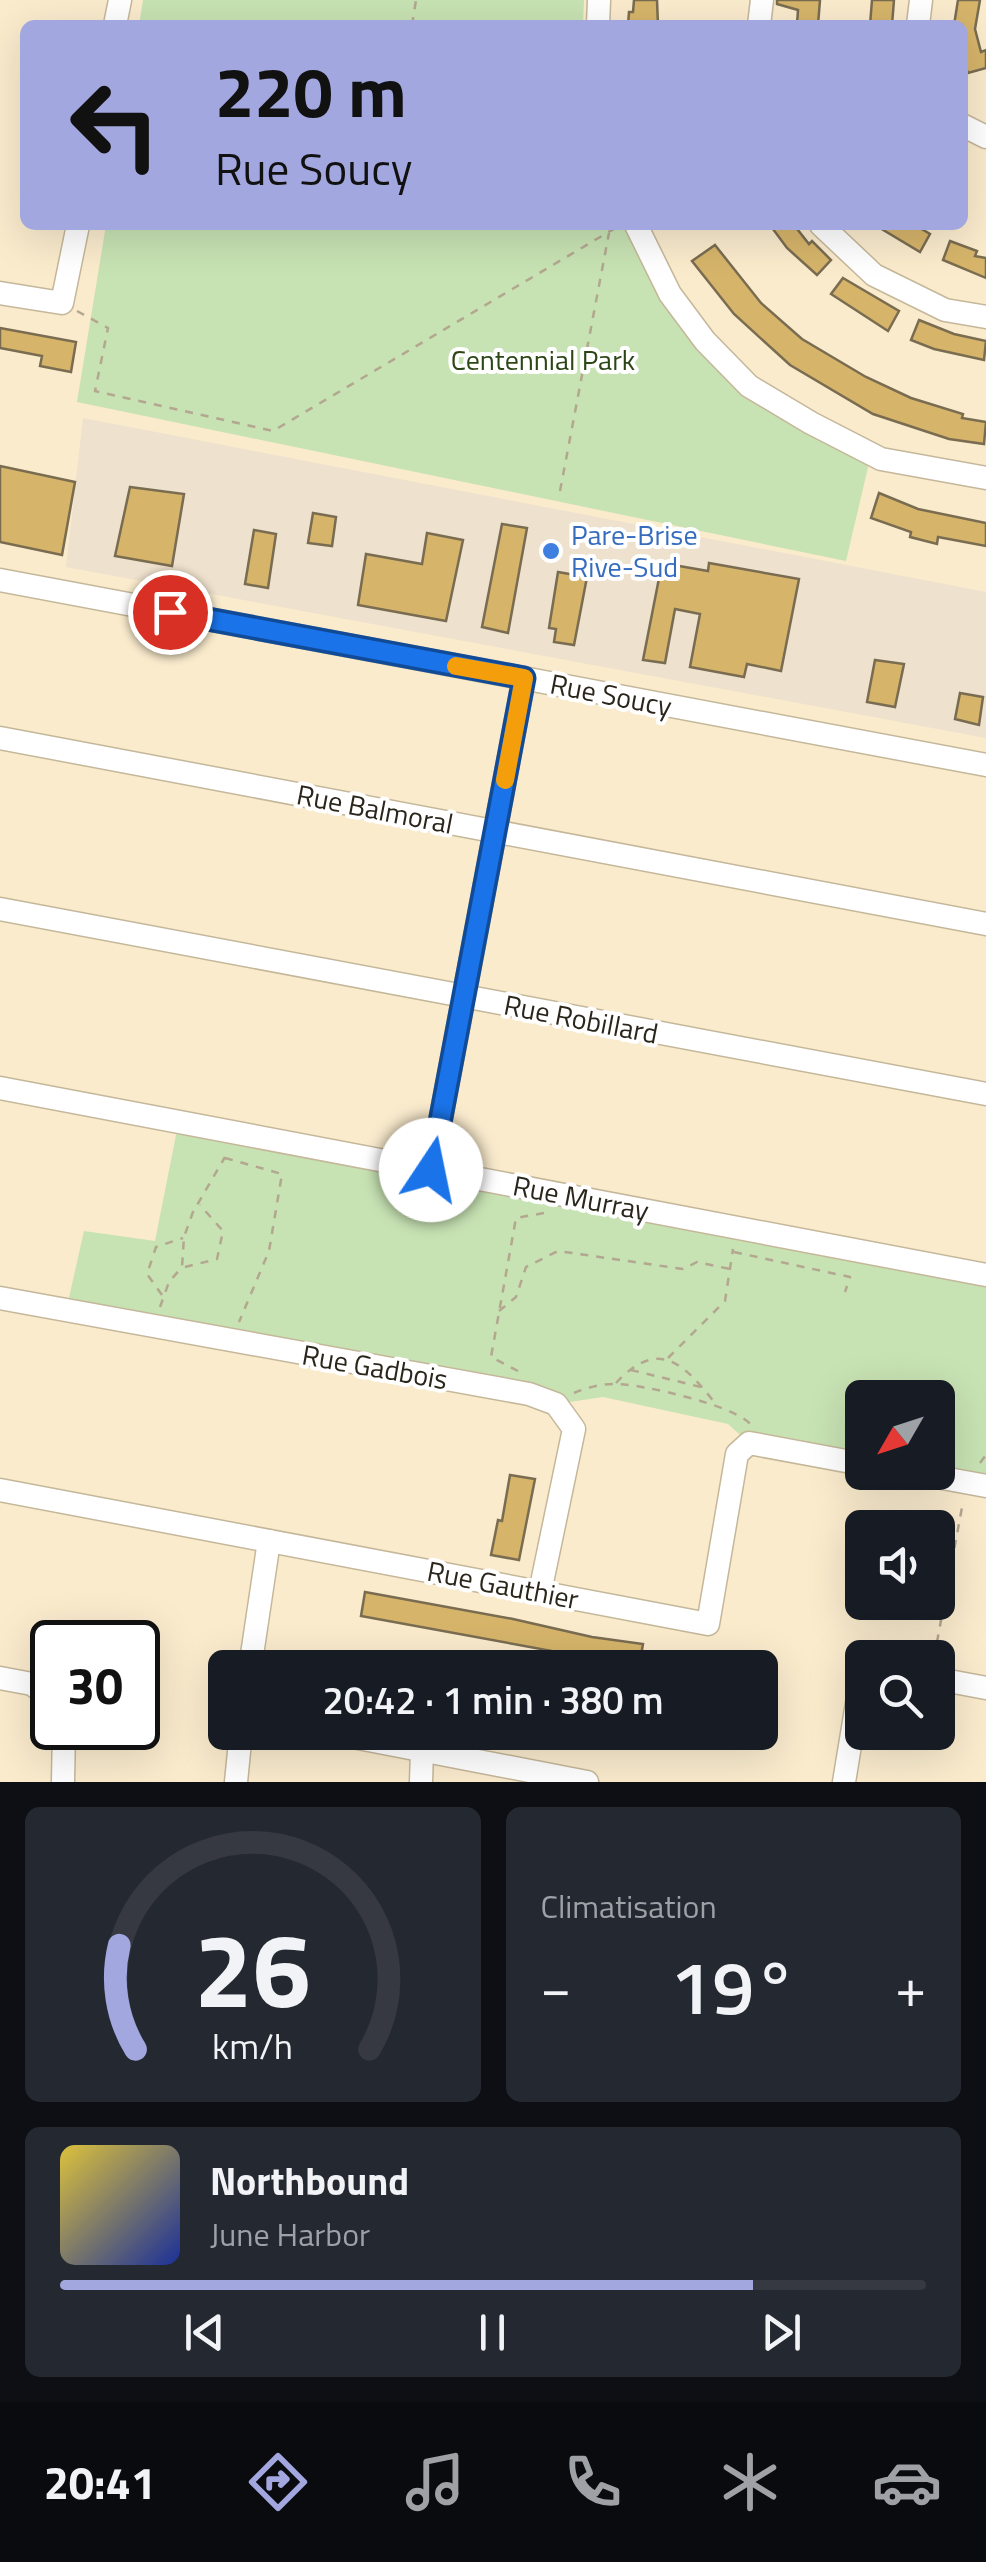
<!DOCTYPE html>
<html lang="fr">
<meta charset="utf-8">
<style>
:root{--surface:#171b24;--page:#242831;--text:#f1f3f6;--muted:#9ea1a6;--line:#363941;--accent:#a2a8df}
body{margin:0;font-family:"Titillium Web",sans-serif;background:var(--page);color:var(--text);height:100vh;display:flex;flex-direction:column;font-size:38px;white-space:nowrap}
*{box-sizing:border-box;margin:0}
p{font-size:32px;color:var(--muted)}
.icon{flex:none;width:55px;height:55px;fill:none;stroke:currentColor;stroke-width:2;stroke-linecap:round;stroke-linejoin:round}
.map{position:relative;height:1782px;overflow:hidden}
.side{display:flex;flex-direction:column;gap:25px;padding:25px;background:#0d0f14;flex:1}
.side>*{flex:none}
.top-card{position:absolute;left:20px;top:20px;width:948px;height:210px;border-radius:15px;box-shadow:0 10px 40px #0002;background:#a2a8df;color:#111;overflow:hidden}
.needle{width:65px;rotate:231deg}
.fabs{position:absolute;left:845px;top:1380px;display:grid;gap:20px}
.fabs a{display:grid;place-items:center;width:110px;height:110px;border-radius:15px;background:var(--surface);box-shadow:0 10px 40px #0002;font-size:50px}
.speed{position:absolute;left:30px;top:1620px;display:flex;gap:20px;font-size:50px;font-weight:700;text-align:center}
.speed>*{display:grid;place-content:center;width:130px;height:130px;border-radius:50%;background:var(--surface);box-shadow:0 10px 40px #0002;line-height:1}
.speed .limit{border:5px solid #111;border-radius:15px;background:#fff;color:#111}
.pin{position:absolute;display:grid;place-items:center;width:85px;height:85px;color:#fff;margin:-42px;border:5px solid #fff;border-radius:50%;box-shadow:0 2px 10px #0007}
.me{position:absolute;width:110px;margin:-55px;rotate:11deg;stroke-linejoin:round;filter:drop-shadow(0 0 8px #0008)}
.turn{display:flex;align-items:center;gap:35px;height:210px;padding:0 30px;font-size:45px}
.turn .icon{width:130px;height:130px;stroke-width:2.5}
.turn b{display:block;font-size:70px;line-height:85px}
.big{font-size:75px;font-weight:600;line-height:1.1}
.side .tile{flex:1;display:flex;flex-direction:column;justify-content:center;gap:15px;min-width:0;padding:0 35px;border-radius:15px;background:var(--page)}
.side .dial{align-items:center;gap:0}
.dial svg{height:260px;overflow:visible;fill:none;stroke:var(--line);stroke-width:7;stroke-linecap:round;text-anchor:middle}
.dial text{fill:var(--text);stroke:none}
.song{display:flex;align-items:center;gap:30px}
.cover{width:120px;height:120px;border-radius:15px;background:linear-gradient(135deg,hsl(50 70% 55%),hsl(230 70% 35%))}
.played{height:10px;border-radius:5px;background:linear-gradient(90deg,var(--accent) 80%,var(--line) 80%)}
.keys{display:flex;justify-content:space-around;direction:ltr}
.heat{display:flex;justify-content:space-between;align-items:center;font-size:55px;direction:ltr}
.side .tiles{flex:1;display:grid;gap:25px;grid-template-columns:1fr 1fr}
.tile:last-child{grid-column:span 2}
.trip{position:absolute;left:208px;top:1650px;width:570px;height:100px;border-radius:15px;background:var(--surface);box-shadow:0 10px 40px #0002;font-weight:600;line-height:100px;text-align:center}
.tab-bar{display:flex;height:160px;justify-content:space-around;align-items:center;background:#090b0e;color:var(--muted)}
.tab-bar .icon{width:70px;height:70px}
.tab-bar .on{color:var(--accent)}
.tab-bar b{font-size:45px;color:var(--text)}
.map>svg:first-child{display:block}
</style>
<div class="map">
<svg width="986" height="1782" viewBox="0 0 986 1782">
<rect width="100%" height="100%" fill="#faebcd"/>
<path fill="#eee1cd" d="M83 418 986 592V738L66 567Z"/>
<g fill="#c7e2b3">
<path d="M143 0H584L583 25H139Z"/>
<path d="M106 225H624L638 257 670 308 713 359 869 463 846 561 77 402Z"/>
<path d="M178 1125 986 1275V1486L938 1472V1398H862V1464L749 1443 728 1424 603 1397 556 1404 66 1311 84 1231 155 1241Z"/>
</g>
<g fill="#d6b46a" stroke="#796c51" stroke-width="2.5">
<path d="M634 0H657L658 25H628L629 12H633Z"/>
<path d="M777 0H820L818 25 797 24 798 10 777 4Z"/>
<path d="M872 0H894L892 25H870Z"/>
<path d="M958 0H980L975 29 981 52 986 50V68L968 73 965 65 962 25H954Z"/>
<path d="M770 225H794L809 244 812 241 831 260 817 275 787 248Z"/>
<path d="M875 225H915L930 234 920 252Z"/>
<path d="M950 241 977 251 975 256 986 258V278L943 260Z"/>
<path d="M715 245 761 303 802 339 866 377 911 398 963 414 962 418 986 422 984 444 949 439 873 414 790 365 734 314 692 261Z"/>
<path d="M843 278 899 311 888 331 831 294Z"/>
<path d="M919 320 954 334 986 341 984 360 934 349 911 340Z"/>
<path d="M0 328 76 342 71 372 40 366 42 356 0 348Z"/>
<path d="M0 466 75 482 62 555 0 542Z"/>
<path d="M130 487 184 494 172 566 115 556Z"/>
<path d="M879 493 918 509 986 523V546L938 537 937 544 910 537 911 532 871 518Z"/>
<path d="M313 513 336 517 332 546 308 543Z"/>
<path d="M502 524 527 528 508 633 482 627Z"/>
<path d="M254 530 276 534 268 588 245 584Z"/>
<path d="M427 533 463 540 446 621 358 605 366 554 422 564Z"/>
<path d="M662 563 708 571 709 563 799 579 781 671 747 664 744 677 690 667 700 614 675 609 665 663 643 660Z"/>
<path d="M558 572 587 577 574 645 554 642 556 629 549 628Z"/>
<path d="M875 660 904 664 895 707 867 702Z"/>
<path d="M960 693 983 697 979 725 955 719Z"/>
<path d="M510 1475 535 1479 519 1560 491 1555 498 1520 502 1521Z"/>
<path d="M365 1592 513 1619 592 1637 643 1644 639 1667 361 1616Z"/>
</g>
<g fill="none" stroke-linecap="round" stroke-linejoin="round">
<g stroke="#c5b79a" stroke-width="25">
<g id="minor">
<path d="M115 25 120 0"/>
<path d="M598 25 599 0"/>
<path d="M759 25 762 0"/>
<path d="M918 25 921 0"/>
<path d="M962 125 986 137"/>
<path d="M636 225 670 294 705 341 749 386 811 423 881 459 986 478"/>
<path d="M821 225 874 275 945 310 986 317"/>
<path d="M0 293 62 303 78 225"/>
<path d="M0 580 986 765"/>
<path d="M0 738 986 924"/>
<path d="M0 909 986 1094"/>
<path d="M0 1088 986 1275"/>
<path d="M431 1170 524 678"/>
<path d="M0 1298 529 1394 556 1404 574 1429 540 1592"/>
<path d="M910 1472 986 1486"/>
<path d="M0 1490 708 1624 737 1454 749 1443 862 1464"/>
<path d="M250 1668 269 1541"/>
<path d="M0 1678 32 1684 52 1700"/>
<path d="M938 1679 986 1688"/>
<path d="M327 1732 587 1782"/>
<path d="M63 1782 64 1728"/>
<path d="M236 1782 241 1732"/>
<path d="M421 1782 422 1751"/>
<path d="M844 1782 862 1673"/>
</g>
</g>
<g stroke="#b3a790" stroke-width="2.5" stroke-dasharray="8 8" stroke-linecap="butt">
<path d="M412 25 416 0"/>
<path d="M77 311 108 328 95 391 273 431 617 227"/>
<path d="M560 491 609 233"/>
<path d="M225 1158 282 1174 269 1251 239 1322"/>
<path d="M734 1252 850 1277 845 1292"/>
<path d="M185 1267 217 1259 223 1231 200 1205"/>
<path d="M162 1295 147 1274 156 1247 183 1238"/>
<path d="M160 1307 169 1282 182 1267 184 1237 193 1212 225 1157"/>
<path d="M499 1311 516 1297 526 1267 558 1251 683 1269 697 1262 730 1269"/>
<path d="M668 1358 725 1301 733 1249"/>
<path d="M631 1370 701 1387"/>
<path d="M518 1371 491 1357 516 1218 544 1213"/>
<path d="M616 1383C659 1337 684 1364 715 1403"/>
<path d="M574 1393C586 1388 600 1384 614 1384 638 1383 738 1406 751 1425"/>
<path d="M980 1463 986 1455"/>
<path d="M934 1658 963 1502"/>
</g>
<use href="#minor" stroke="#fff" stroke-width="22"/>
</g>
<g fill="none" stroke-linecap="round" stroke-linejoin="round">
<g stroke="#114b97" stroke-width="25">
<path id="route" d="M170 612 524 678 431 1170"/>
</g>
<use href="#route" stroke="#1a73e8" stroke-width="18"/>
<path stroke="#f59e0b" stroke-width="18" d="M456 666 524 678 505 780"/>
</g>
<circle fill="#3f7fe0" stroke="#fff" stroke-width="4" cx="551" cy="551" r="10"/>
<g text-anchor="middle" stroke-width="8" stroke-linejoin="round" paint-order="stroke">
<g font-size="28" fill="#2d4616" stroke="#fff">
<text x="543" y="370">Centennial Park</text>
</g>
<g font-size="28" fill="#366cbe" stroke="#fff" text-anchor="start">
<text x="571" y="545">Pare-Brise<tspan x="571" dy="32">Rive-Sud</tspan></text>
</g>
<g font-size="28" fill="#2b261b" stroke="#fff">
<text transform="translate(611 695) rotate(11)" y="10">Rue Soucy</text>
<text transform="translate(375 809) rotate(11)" y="10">Rue Balmoral</text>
<text transform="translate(581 1019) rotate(11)" y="10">Rue Robillard</text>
<text transform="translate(581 1198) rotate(11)" y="10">Rue Murray</text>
<text transform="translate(375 1367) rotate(10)" y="10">Rue Gadbois</text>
<text transform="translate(503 1585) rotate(11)" y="10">Rue Gauthier</text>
</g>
</g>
</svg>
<div class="fabs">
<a><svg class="needle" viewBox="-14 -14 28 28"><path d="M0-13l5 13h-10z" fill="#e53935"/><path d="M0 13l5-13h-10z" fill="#9ea1a6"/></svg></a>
<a><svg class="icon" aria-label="sound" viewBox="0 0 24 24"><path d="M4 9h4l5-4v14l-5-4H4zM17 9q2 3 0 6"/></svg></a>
<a><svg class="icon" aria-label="search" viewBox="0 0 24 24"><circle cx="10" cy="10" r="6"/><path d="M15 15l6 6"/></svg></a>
</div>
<div class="speed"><div class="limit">30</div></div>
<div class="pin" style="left:170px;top:612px;background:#d93025"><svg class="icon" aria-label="arrive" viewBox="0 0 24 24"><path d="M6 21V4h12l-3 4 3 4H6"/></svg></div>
<svg class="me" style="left:431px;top:1170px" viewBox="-20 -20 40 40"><circle r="19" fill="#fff"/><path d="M0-13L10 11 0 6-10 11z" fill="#1a73e8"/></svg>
<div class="trip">20:42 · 1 min · 380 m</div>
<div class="top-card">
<div class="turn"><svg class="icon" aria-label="left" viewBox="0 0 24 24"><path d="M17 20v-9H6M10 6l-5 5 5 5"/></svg><div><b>220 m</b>Rue Soucy</div></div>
</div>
</div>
<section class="side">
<div class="tiles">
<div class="tile dial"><svg viewBox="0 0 100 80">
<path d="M14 69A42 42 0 1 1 86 69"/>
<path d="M14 69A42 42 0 0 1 9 37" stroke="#a2a8df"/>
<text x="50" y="56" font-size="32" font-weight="700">26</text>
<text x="50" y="72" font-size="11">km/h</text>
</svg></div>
<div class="tile"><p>Climatisation</p>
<div class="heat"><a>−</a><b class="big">19°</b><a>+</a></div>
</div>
<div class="tile">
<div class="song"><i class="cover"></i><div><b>Northbound</b><p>June Harbor</p></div></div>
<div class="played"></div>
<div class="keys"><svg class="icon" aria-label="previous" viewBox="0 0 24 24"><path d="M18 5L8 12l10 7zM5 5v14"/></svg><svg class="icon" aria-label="pause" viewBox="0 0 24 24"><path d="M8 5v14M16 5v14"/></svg><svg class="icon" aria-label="next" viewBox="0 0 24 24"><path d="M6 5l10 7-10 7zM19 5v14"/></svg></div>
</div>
</div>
</section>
<nav class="tab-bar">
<b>20:41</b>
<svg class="icon on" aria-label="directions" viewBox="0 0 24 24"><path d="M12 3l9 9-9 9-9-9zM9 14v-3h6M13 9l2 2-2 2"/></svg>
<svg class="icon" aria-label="music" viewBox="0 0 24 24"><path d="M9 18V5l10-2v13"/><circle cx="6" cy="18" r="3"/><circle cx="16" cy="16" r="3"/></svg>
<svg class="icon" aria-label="phone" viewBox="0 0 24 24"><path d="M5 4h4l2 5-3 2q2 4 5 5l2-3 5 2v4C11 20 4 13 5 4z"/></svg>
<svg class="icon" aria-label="climate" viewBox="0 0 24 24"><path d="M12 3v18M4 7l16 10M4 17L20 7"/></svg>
<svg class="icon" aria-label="car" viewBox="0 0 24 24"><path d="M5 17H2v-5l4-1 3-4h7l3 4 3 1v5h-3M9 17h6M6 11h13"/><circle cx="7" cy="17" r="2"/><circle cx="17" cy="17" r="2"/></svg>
</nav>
